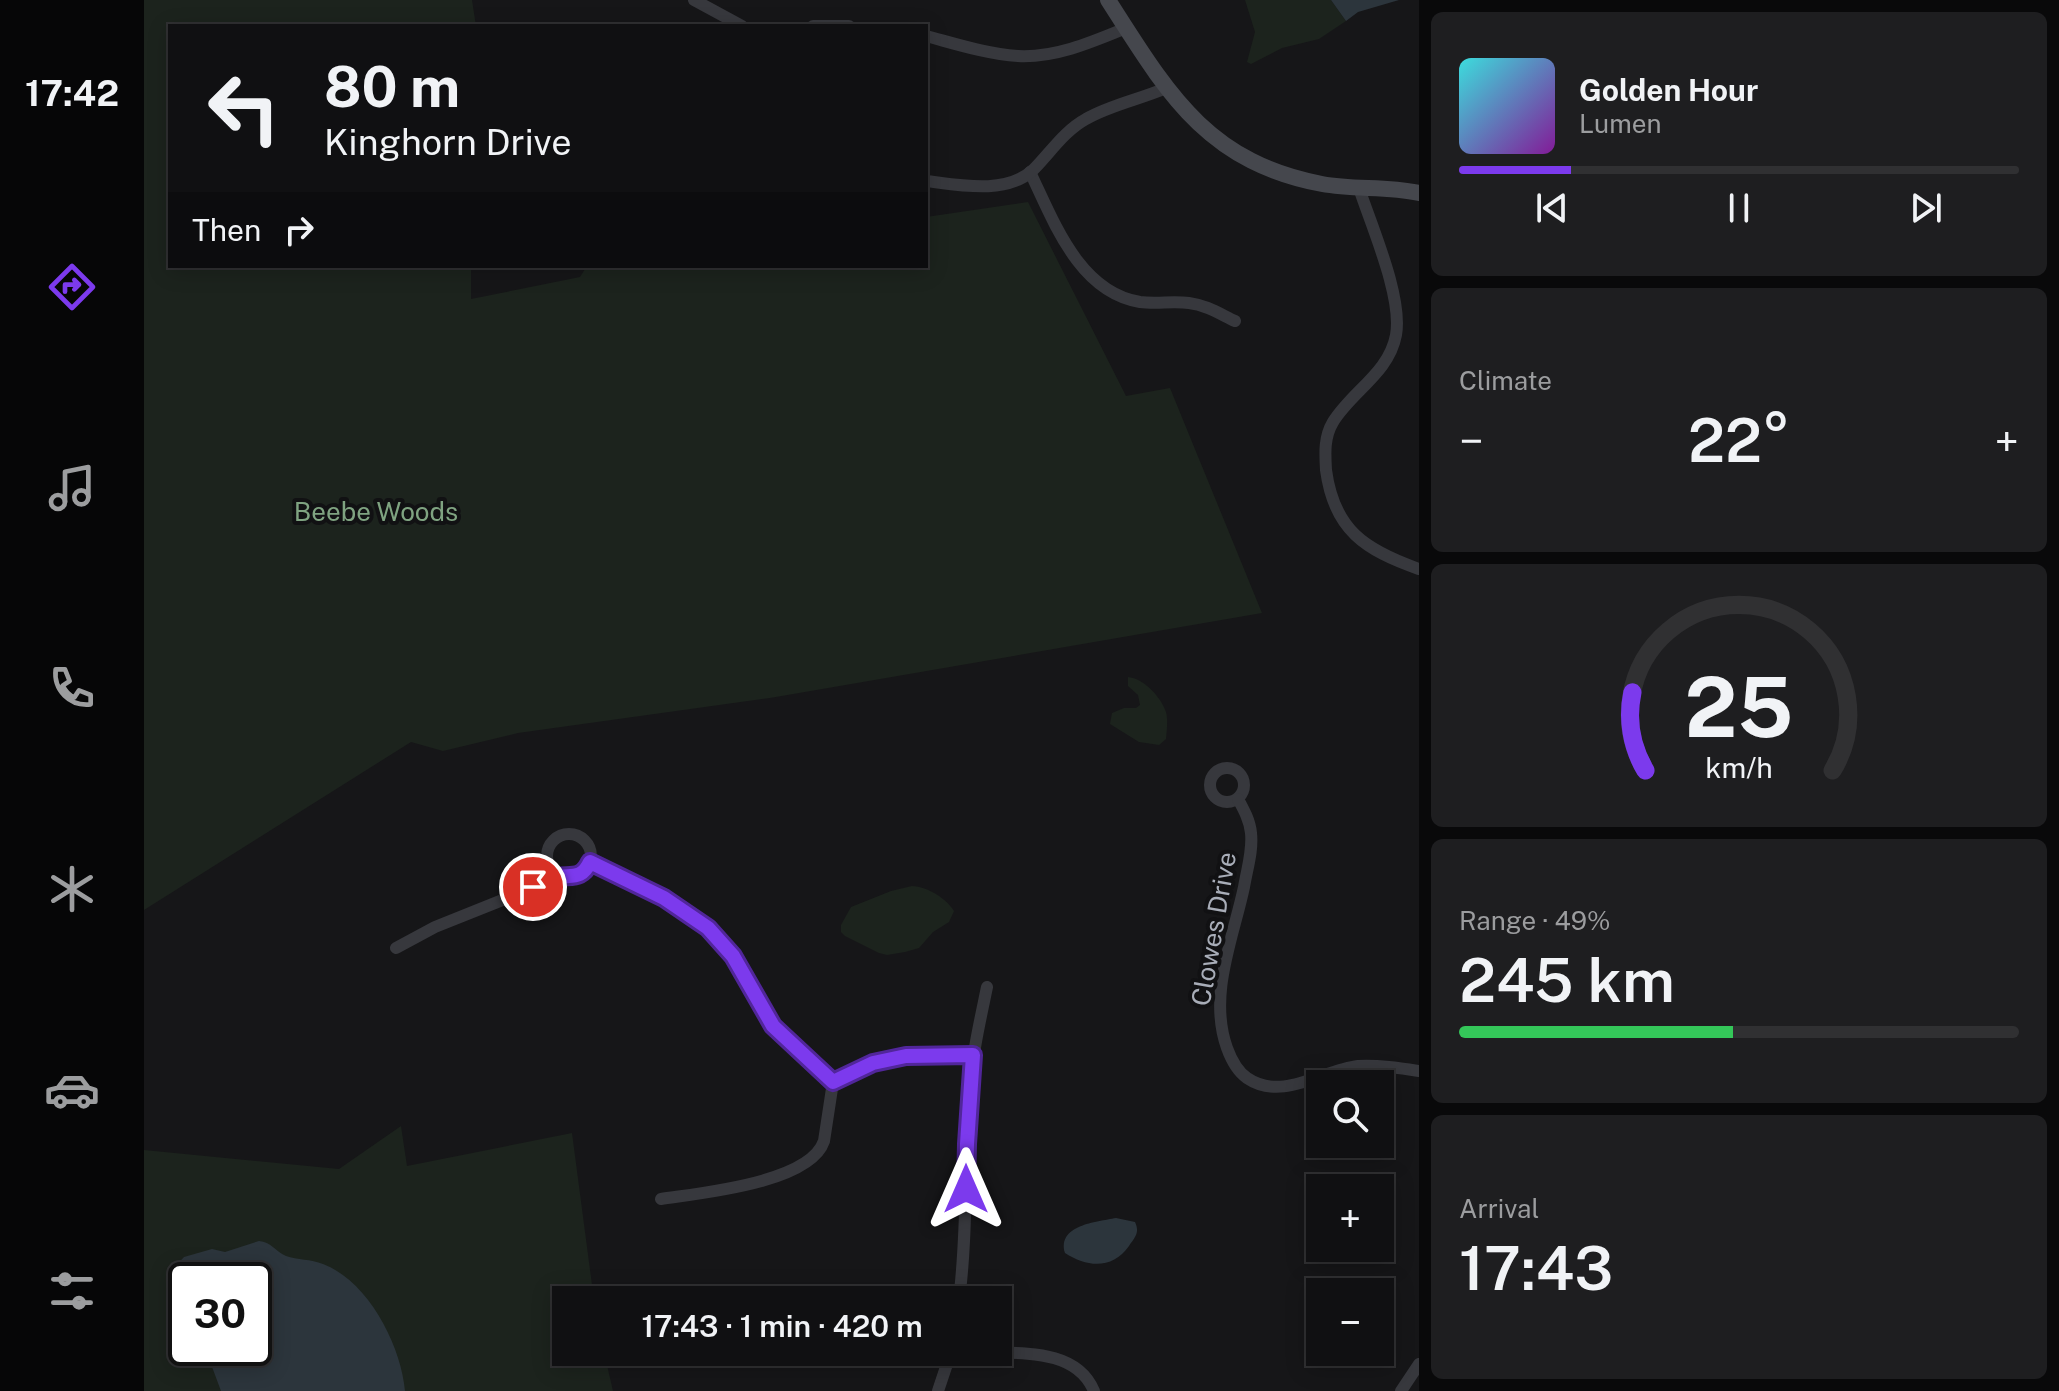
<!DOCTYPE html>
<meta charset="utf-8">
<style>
:root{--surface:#101012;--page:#1e1e20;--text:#f1f3f6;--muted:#9c9d9f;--line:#303032;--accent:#7c3aed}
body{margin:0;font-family:"Public Sans",sans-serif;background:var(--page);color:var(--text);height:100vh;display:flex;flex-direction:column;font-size:30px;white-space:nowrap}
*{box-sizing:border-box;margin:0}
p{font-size:26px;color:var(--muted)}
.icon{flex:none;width:44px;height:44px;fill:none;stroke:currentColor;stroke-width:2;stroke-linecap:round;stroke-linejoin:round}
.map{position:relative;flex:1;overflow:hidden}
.side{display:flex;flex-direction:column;gap:12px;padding:12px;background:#09090a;width:640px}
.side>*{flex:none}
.hud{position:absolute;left:24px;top:24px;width:760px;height:244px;border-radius:0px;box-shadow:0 4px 20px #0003,0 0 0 2px var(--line);background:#101012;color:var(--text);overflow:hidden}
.controls{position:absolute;left:1162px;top:1070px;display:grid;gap:16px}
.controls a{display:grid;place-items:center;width:88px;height:88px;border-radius:0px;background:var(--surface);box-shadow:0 4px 20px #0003,0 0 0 2px var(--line);font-size:40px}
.speed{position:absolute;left:24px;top:1262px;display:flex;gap:16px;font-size:40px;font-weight:700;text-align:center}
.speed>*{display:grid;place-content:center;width:104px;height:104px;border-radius:50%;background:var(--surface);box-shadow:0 4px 20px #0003,0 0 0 2px var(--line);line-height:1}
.speed .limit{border:4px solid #111;border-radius:12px;background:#fff;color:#111}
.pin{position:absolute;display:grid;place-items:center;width:68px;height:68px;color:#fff;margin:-34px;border:4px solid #fff;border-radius:50%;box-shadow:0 2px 8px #0007}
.me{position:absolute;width:88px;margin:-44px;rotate:0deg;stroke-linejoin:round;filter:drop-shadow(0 0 6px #0008)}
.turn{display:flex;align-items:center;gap:28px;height:168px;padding:0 24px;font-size:36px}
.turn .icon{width:104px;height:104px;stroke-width:2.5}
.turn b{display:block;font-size:56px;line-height:68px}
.then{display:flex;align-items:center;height:76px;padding:0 24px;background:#0003;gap:16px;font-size:30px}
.big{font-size:60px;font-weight:600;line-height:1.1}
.side .widget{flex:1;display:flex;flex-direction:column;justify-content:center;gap:12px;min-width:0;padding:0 28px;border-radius:12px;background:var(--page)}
.side .dial{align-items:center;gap:0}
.dial svg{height:208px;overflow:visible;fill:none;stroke:var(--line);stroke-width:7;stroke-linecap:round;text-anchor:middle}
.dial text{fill:var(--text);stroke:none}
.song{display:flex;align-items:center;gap:24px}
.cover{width:96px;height:96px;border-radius:12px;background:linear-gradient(135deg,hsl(180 70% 55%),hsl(290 70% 35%))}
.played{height:8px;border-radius:4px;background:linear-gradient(90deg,var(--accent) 20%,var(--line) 20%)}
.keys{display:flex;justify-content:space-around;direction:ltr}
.heat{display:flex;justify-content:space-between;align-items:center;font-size:44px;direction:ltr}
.charge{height:12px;border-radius:6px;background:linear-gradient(90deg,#34c759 49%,var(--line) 0)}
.trip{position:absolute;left:408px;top:1286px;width:460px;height:80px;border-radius:0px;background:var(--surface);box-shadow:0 4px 20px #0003,0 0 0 2px var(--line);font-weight:600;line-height:80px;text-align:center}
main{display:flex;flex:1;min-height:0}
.dock{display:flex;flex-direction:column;width:144px;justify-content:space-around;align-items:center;background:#060607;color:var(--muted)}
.dock .icon{width:56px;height:56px}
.dock .selected{color:var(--accent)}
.dock b{font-size:36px;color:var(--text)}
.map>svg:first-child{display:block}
</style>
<main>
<nav class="dock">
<b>17:42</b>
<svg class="icon selected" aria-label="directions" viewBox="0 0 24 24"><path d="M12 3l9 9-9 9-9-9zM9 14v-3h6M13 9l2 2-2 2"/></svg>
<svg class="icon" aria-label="music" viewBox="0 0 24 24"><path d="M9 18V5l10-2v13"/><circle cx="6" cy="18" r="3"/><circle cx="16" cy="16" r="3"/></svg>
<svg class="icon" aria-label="phone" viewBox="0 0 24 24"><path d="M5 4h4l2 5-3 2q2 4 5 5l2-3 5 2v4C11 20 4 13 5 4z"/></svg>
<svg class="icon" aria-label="climate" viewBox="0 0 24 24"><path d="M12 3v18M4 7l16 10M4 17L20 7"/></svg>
<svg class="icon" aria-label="car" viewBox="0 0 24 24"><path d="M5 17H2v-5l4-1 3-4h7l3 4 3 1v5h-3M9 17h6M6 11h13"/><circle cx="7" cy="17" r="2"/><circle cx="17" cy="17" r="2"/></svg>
<svg class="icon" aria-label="filters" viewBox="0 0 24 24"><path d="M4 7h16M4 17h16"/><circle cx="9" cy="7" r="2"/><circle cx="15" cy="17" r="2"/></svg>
</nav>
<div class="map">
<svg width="1275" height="1391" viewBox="0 0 1275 1391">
<rect width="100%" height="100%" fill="#161618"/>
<g fill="#1c231d" fill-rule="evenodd">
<path d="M0 0H328L332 26H26V266H327V299L436 277 443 266H471L475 269 489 266H782V217L884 202 982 396 1026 388 1118 613 626 698 374 733 299 751 267 742 0 910Z"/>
<path d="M1101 0H1187L1202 21 1175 39 1138 48 1107 64 1103 62 1111 32Z"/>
<path d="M984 677C999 678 1017 697 1022 712 1024 719 1023 730 1022 739L1015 745 995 742 966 724 968 713 980 708H992L996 705 994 695 984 686Z"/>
<path d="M768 886C784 887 802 898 810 911L805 922 789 932 775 948 761 952 743 955 735 953 701 936 697 932V925L707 907 747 891Z"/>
<path d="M257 1126 263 1166 428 1133 450 1300H422V1352H460L469 1391H0V1150L195 1169ZM42 1280H110V1348H42Z"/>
</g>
<g fill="#2c353c">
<path d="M1187 0H1255L1214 12 1202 21Z"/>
<path d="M972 1218 991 1222C996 1233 991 1237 985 1246 969 1269 944 1268 921 1253 913 1225 952 1222 972 1218Z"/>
<path d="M115 1241C127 1242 131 1251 142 1256 153 1260 167 1259 179 1264 224 1281 257 1345 261 1391H77L61 1348H110V1280H42V1317L23 1293 27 1271 40 1257 68 1249 81 1252Z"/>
</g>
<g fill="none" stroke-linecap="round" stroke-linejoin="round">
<g stroke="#37383d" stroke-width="12">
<path d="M550 0 598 26"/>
<path d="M669 26H705"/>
<path d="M782 36C812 44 843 54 874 56 911 58 948 42 982 28"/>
<path d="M886 172C910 222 935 292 996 302 1012 304 1029 301 1045 303 1062 305 1076 314 1091 321"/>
<path d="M782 181C815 185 862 195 889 170 906 153 920 131 942 119 966 105 997 99 1022 88"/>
<path d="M1215 188C1227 225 1259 297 1252 335 1245 373 1208 391 1189 422 1180 437 1181 453 1182 470 1190 530 1221 550 1275 569"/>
<circle cx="1083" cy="785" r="17"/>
<path d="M1094 799C1100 810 1106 821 1107 833 1109 851 1103 869 1100 887 1089 939 1064 995 1083 1048 1087 1059 1093 1071 1103 1078 1138 1102 1179 1070 1214 1066 1235 1065 1255 1068 1275 1071"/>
<circle cx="425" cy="856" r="22"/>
<path d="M446 862 520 898 564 928 589 956 629 1026 689 1082 680 1141C666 1183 556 1193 517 1199"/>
<path d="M252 948 291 927 416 877"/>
<path d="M689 1082 729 1063 762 1056 829 1055"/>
<path d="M815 1300C824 1230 820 1160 826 1090 828 1055 836 1021 843 987"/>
<path d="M838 1352C877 1354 932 1348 950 1391"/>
<path d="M794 1391 807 1352"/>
<path d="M1257 1391 1275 1364"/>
</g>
<path stroke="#45474d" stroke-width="16" d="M964 0C1023 92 1062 162 1178 184 1210 190 1243 186 1275 193"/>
</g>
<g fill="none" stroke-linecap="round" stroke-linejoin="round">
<g stroke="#51269a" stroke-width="20">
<path id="route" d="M389 887C397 884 406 879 414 877 429 875 438 879 446 862L520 898 564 928 589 956 629 1026 689 1082 729 1063 762 1056 829 1055 823 1144 822 1189"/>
</g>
<use href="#route" stroke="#7c3aed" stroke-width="14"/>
</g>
<g text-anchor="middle" stroke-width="8" stroke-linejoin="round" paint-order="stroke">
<g font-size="26" fill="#7fa381" stroke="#111113">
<text x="232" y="521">Beebe Woods</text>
</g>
<g font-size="26" fill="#a8adb8" stroke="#111113">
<text transform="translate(1070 929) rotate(-80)" y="9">Clowes Drive</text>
</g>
</g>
</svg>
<div class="controls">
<a><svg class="icon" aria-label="search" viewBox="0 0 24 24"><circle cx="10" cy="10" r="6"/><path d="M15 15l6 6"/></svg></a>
<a>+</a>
<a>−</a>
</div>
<div class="speed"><div class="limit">30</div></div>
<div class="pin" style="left:389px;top:887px;background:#d93025"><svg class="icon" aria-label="arrive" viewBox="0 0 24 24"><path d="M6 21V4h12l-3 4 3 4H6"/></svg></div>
<svg class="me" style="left:822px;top:1189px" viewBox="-20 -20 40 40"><path d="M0-17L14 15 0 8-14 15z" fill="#7c3aed" stroke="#fff" stroke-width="4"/></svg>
<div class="trip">17:43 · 1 min · 420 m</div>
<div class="hud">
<div class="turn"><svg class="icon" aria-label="left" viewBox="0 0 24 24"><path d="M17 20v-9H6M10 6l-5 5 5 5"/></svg><div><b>80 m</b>Kinghorn Drive</div></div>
<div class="then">Then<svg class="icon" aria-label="right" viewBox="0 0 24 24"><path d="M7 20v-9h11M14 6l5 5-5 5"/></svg></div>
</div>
</div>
<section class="side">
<div class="widget">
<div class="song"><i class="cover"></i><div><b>Golden Hour</b><p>Lumen</p></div></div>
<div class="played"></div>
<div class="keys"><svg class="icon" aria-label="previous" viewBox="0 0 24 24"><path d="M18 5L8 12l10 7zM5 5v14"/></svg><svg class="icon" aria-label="pause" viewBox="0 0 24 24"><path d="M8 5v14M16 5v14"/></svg><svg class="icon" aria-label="next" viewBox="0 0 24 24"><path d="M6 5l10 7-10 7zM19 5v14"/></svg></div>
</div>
<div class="widget"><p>Climate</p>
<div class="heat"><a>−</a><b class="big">22°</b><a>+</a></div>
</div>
<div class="widget dial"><svg viewBox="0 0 100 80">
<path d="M14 69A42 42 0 1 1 86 69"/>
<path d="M14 69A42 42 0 0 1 9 39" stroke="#7c3aed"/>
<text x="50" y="56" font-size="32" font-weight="700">25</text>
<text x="50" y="72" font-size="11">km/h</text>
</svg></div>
<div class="widget"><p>Range · 49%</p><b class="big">245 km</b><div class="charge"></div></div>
<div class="widget"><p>Arrival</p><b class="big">17:43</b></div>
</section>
</main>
